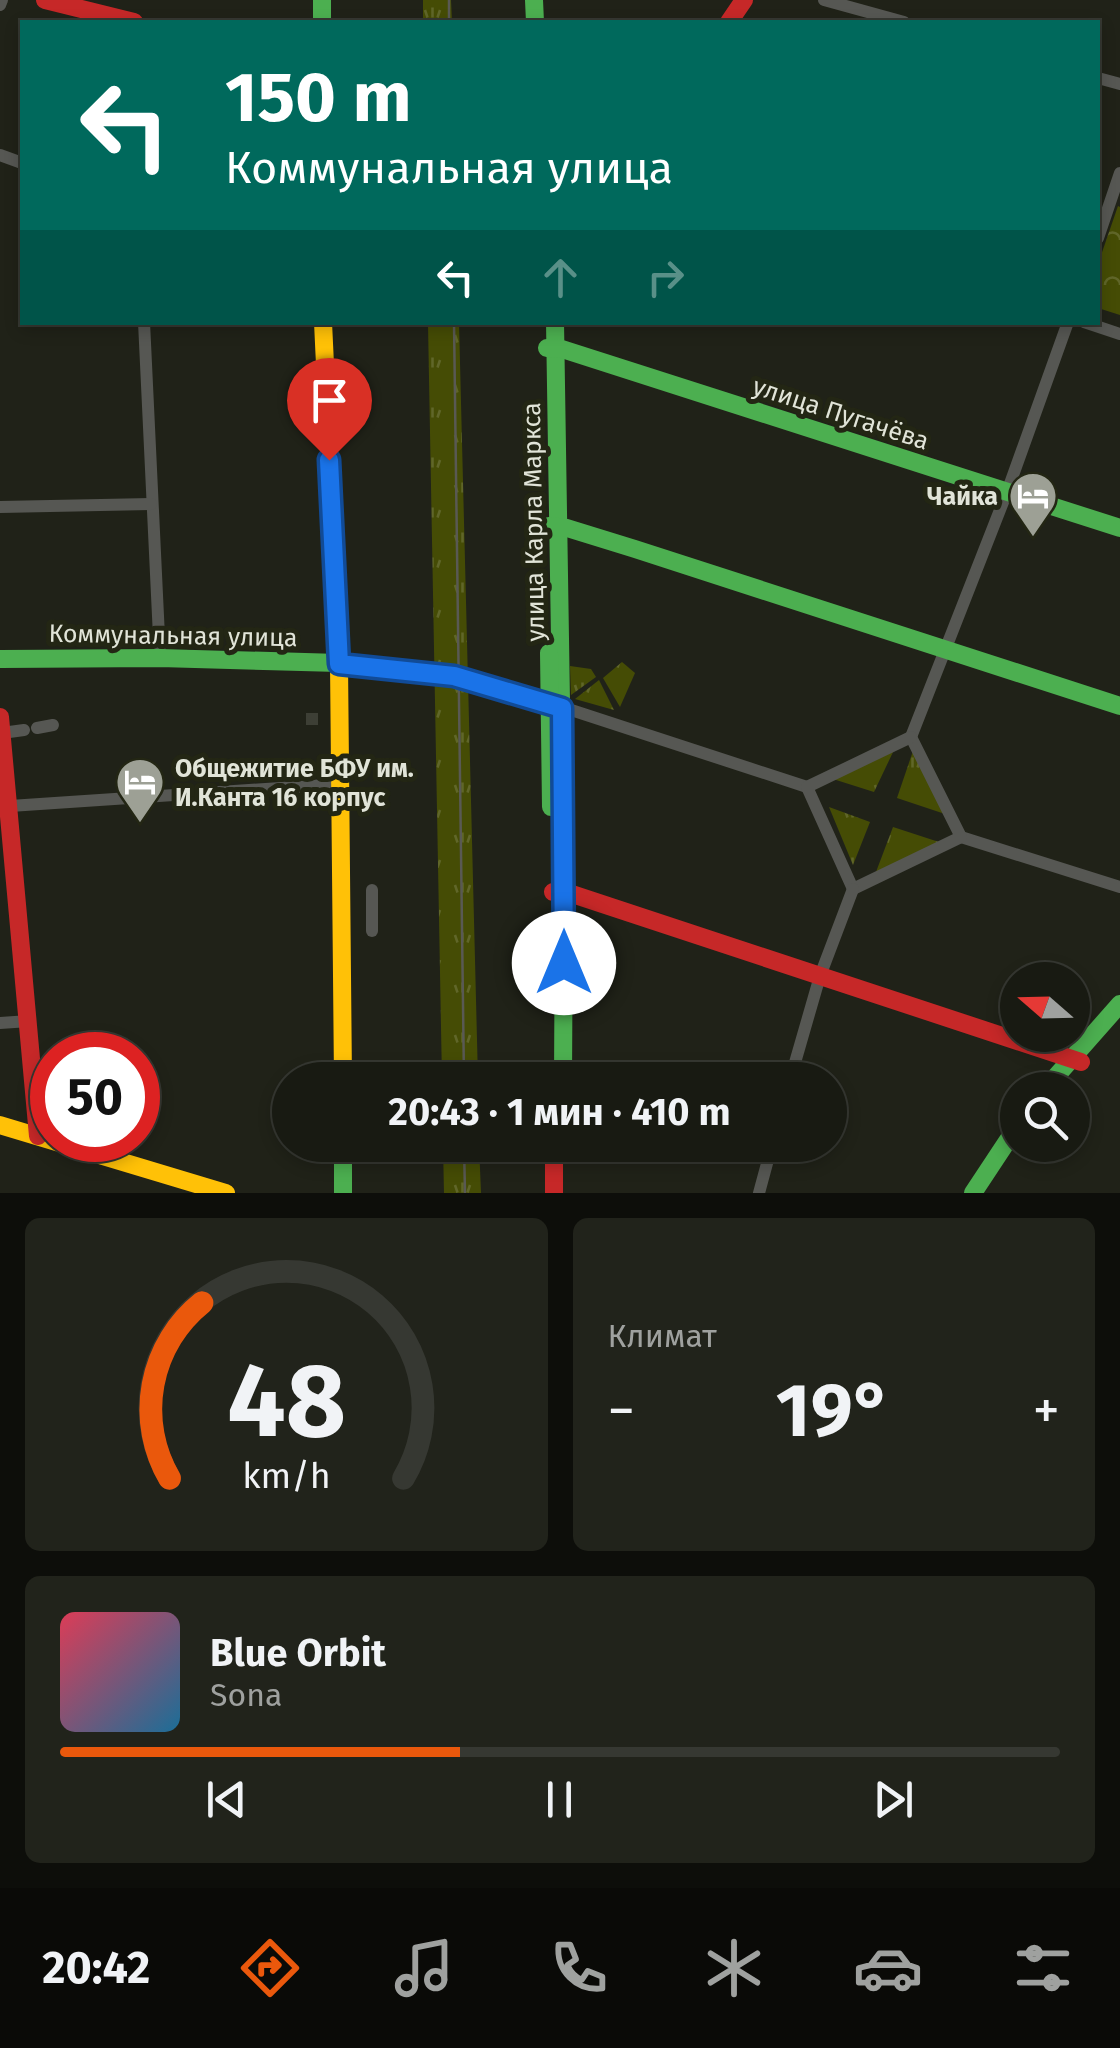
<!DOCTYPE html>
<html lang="ru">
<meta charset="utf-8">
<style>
:root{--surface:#181a12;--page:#21231b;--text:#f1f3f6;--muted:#9fa19f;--line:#363832;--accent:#ea580c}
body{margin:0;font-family:"Fira Sans",sans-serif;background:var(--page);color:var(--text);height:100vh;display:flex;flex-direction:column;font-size:38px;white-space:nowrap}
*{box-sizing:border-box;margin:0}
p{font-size:32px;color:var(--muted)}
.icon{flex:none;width:55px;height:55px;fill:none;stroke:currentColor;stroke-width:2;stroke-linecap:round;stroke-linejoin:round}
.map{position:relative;height:1193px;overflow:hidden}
.drawer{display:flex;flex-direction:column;gap:25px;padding:25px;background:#0d0e0a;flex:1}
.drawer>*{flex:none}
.banner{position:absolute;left:20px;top:20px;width:1080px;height:305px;border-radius:0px;box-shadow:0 5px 15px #0003,0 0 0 2px var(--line);background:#00695c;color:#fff;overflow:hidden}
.needle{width:65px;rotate:290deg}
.tools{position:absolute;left:1000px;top:962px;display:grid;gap:20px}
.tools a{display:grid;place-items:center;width:90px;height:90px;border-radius:50%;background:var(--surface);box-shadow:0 5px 15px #0003,0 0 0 2px var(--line);font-size:50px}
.speed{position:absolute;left:30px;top:1032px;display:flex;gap:20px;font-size:50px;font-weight:700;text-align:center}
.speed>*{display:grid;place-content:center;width:130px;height:130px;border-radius:50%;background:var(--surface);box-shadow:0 5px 15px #0003,0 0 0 2px var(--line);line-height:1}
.speed .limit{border:15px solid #d22;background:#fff;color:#111}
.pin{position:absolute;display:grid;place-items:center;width:85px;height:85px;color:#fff;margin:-102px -42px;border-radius:50% 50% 50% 0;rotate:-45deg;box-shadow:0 0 10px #0007}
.pin .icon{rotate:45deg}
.me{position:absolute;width:110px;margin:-55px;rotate:0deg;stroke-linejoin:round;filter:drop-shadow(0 0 8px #0008)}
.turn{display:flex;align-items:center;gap:35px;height:210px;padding:0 40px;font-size:45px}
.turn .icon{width:130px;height:130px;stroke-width:2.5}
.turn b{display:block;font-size:70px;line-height:85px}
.lanes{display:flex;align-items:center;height:95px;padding:0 40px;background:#0003;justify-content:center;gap:50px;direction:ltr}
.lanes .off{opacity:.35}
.big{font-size:75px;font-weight:700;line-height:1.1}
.drawer .tile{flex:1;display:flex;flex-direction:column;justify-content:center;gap:15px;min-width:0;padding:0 35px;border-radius:15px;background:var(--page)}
.drawer .dial{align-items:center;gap:0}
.dial svg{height:260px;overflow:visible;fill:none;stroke:var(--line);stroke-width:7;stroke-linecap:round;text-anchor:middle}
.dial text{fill:var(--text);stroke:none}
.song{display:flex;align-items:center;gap:30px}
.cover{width:120px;height:120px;border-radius:15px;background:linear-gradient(135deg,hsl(350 70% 55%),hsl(200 70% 35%))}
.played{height:10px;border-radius:5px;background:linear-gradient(90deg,var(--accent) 40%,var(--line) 40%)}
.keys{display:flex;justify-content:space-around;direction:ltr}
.heat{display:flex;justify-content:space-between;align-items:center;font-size:55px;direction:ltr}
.drawer .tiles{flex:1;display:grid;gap:25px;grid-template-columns:1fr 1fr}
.tile:last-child{grid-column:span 2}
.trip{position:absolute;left:272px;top:1062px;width:575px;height:100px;border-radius:50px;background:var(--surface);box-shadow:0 5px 15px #0003,0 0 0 2px var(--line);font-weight:700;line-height:100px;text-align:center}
.menu{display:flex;height:160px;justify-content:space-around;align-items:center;background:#0a0a07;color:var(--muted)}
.menu .icon{width:70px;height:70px}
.menu .active{color:var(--accent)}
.menu b{font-size:45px;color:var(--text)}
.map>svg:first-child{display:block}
</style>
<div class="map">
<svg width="1120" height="1193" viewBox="0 0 1120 1193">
<defs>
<pattern id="grass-tufts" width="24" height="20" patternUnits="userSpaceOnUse" patternTransform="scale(2.5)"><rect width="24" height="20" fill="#454c05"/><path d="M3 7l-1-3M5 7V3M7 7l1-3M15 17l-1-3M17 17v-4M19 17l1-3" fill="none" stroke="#606629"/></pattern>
<pattern id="forest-crowns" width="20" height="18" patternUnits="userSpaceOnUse" patternTransform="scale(2.5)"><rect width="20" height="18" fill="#454c05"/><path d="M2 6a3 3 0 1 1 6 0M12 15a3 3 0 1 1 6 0" fill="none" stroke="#606629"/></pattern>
</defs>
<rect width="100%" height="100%" fill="#202218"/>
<g fill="url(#grass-tufts)">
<path d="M423 0H451L452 22H423Z"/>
<path d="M428 323H459L478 1080H442Z"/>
<path d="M622 662 635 673 620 707 603 678Z"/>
<path d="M570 666 591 669 596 677 571 695Z"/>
<path d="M599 680 614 710 575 699Z"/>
<path d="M894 750 874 792 833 779Z"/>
<path d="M913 751 945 814 897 798Z"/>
<path d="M829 807 870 822 853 865Z"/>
<path d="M893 827 942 843 876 872Z"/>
<path d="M443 1145H479L481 1193H444Z"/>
</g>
<path fill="url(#forest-crowns)" d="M1118 206 1120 207V315L1098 308V264Z"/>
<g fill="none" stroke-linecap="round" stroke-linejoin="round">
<path stroke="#3d3f35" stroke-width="12" stroke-dasharray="12 6" stroke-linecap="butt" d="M306 719H324"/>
<g stroke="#565753" stroke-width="12">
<path d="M824 0 904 22"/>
<path d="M0 5 2 0"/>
<path d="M1098 78 1120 84"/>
<path d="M0 155 22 163"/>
<path d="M1098 238 1120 173"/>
<path d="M144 322 160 658"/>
<path d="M1084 322 1120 334"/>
<path d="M0 507 151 504"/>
<path d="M562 707 807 787"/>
<path d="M37 728 53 725"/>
<path d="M2 733 24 730"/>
<path d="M911 737 1007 492 1068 322"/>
<path d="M10 806 340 784"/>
<path d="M961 837 1120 887"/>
<path d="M853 889 961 837 911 737"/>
<path d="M853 889 807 787 911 737"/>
<path d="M372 931V890"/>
<path d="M0 1023 29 1021"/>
<path d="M790 1080 820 976 853 889"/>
<path d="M759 1193 772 1145"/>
</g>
<g stroke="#4caf50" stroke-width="18">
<path d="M322 0V22"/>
<path d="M534 0 535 22"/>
<path d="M555 322 564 892 563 1080"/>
<path d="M547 348 562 349 1120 528"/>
<path d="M549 526 567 528 635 549 1120 706"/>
<path d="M549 653 551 807"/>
<path d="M0 659 160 658 339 663 454 677 557 706"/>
<path d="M1044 1090 1120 1004"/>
<path d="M343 1145V1193"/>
<path d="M973 1193 1018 1125"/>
</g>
<g stroke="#ffc107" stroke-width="18">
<path d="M323 322 339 663 343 1080"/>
<path d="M0 1125 226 1193"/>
</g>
<g stroke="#c62828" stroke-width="18">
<path d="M45 0 134 22"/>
<path d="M729 22 744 0"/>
<path d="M0 717 38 1136"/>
<path d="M553 892 572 894 1081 1062"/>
<path d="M554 1145V1193"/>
</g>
<g stroke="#595954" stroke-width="2.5">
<path d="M449 0V22"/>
<path d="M454 322 464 1080"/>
<path d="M464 1145 465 1193"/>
</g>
</g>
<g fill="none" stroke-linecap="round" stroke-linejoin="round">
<g stroke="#114b97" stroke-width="25">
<path id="route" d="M329 460 339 664 454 676 562 708 564 963"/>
</g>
<use href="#route" stroke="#1a73e8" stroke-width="18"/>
</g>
<defs>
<g id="hotel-pin" transform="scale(2.5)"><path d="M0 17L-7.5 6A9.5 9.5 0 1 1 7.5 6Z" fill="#9da095" stroke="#232614"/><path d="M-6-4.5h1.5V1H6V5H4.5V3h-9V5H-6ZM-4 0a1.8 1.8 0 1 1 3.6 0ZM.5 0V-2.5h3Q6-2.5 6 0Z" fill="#fff"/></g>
</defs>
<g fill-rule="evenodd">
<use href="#hotel-pin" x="1033" y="496"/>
<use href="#hotel-pin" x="140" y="782"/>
</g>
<g text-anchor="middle" stroke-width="10" stroke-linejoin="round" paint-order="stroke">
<g font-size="25" fill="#e1e4d8" stroke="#232614">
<text transform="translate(841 413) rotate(18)" y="9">улица Пугачёва</text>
<text transform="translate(533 522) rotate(-91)" y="9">улица Карла Маркса</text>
<text transform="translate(173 635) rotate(1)" y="9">Коммунальная улица</text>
</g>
<g font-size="25" font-weight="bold" fill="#e1e4d8" stroke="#232614" text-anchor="end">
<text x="998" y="505">Чайка</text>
<text x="175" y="777" text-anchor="start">Общежитие БФУ им.<tspan x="175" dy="29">И.Канта 16 корпус</tspan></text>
</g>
</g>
</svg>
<div class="tools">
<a><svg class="needle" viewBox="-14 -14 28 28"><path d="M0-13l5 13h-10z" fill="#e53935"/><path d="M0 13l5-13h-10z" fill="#9fa19f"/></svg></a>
<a><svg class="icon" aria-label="search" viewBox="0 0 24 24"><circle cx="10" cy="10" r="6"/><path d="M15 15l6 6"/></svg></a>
</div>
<div class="speed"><div class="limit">50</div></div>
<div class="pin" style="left:329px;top:460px;background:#d93025"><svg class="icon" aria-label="arrive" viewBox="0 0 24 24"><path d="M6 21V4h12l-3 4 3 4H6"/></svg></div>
<svg class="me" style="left:564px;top:963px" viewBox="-20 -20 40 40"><circle r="19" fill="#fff"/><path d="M0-13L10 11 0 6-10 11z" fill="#1a73e8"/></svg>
<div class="trip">20:43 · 1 мин · 410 m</div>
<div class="banner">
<div class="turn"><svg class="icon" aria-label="left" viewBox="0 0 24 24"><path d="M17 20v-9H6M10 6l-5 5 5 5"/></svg><div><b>150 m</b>Коммунальная улица</div></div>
<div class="lanes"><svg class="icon" aria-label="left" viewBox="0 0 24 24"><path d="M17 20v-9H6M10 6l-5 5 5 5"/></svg><svg class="icon off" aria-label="ahead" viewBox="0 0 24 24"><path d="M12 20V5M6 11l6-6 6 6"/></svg><svg class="icon off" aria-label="right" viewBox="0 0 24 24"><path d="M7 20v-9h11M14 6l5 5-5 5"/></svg></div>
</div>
</div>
<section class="drawer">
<div class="tiles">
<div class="tile dial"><svg viewBox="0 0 100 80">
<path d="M14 69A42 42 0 1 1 86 69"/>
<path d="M14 69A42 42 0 0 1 24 15" stroke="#ea580c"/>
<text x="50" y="56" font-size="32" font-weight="700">48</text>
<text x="50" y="72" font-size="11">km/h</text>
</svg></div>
<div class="tile"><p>Климат</p>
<div class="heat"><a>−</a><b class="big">19°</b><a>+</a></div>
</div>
<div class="tile">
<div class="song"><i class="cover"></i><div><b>Blue Orbit</b><p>Sona</p></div></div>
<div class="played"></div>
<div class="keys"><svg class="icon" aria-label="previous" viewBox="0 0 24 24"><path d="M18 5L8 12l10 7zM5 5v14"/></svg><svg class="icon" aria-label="pause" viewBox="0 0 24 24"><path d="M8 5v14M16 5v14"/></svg><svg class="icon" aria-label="next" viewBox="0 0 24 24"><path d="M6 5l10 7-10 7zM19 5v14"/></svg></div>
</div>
</div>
</section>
<nav class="menu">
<b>20:42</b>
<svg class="icon active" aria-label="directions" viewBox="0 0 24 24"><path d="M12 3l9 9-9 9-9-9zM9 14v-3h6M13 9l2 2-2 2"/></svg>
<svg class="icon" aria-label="music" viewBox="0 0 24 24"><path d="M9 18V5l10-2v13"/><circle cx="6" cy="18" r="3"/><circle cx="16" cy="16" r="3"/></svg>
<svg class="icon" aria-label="phone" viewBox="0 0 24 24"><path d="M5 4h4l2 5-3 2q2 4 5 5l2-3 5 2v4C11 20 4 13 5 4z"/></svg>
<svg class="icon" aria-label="climate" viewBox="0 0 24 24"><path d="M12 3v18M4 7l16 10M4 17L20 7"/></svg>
<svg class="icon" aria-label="car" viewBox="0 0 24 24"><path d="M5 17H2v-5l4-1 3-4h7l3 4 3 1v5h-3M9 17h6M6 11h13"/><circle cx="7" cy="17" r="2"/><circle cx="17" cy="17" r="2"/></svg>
<svg class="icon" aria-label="filters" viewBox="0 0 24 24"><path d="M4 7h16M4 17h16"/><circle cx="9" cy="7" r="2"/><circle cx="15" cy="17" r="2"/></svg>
</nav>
